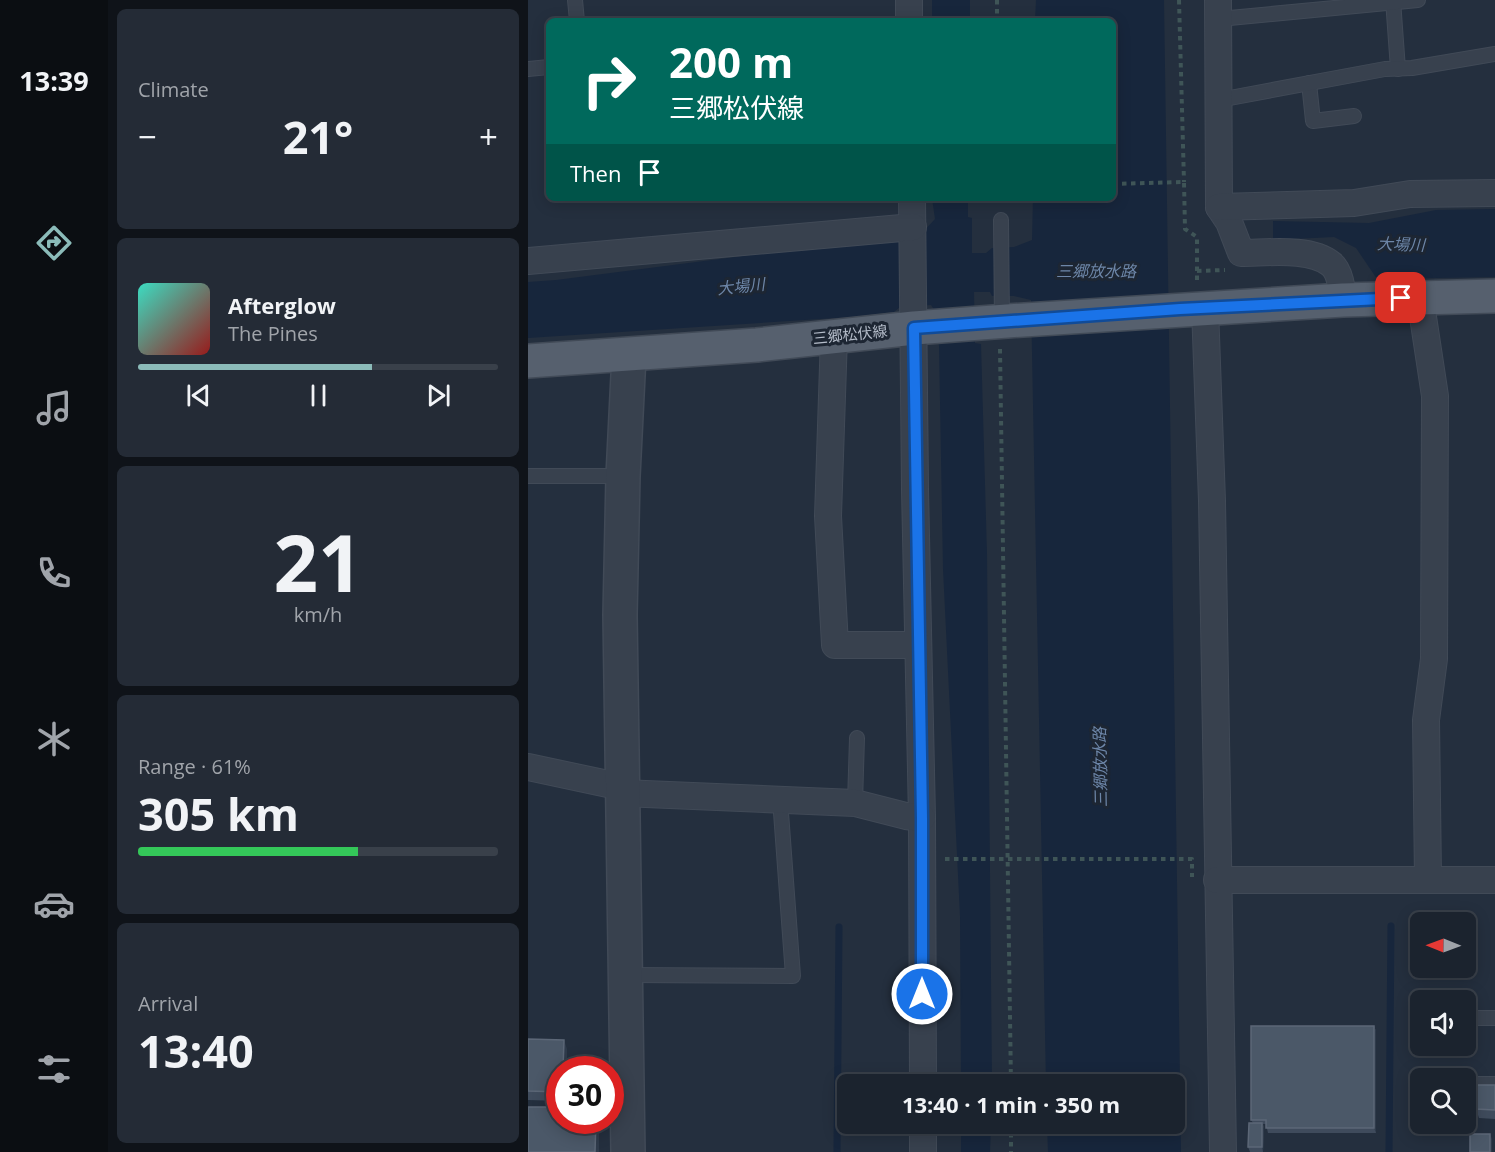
<!DOCTYPE html>
<meta charset="utf-8">
<style>
:root{--surface:#1b232e;--page:#242b36;--text:#f1f3f6;--muted:#a0a4aa;--line:#39404a;--accent:#8bbbb9}
body{margin:0;font-family:"Open Sans","Noto Sans JP",sans-serif;background:var(--page);color:var(--text);height:100vh;display:flex;flex-direction:column;font-size:22px;white-space:nowrap}
*{box-sizing:border-box;margin:0}
p{font-size:20px;color:var(--muted)}
.icon{flex:none;width:33px;height:33px;fill:none;stroke:currentColor;stroke-width:2;stroke-linecap:round;stroke-linejoin:round}
.map{position:relative;flex:1;overflow:hidden}
.drawer{display:flex;flex-direction:column;gap:9px;padding:9px;background:#0f1319;width:420px}
.drawer>*{flex:none}
.top-card{position:absolute;left:18px;top:18px;width:570px;height:183px;border-radius:9px;box-shadow:0 3px 15px #0003,0 0 0 2px var(--line);background:#00695c;color:#fff;overflow:hidden}
.needle{width:39px;rotate:271deg}
.tools{position:absolute;left:882px;top:912px;display:grid;gap:12px}
.tools a{display:grid;place-items:center;width:66px;height:66px;border-radius:9px;background:var(--surface);box-shadow:0 3px 15px #0003,0 0 0 2px var(--line);font-size:30px}
.speed{position:absolute;left:18px;top:1056px;display:flex;gap:12px;font-size:30px;font-weight:700;text-align:center}
.speed>*{display:grid;place-content:center;width:78px;height:78px;border-radius:50%;background:var(--surface);box-shadow:0 3px 15px #0003,0 0 0 2px var(--line);line-height:1}
.speed .limit{border:9px solid #d22;background:#fff;color:#111}
.pin{position:absolute;display:grid;place-items:center;width:51px;height:51px;color:#fff;margin:-26px;border-radius:12px;box-shadow:0 3px 9px #0006}
.me{position:absolute;width:66px;margin:-33px;rotate:0deg;stroke-linejoin:round;filter:drop-shadow(0 0 4px #0008)}
.turn{display:flex;align-items:center;gap:21px;height:126px;padding:0 24px;font-size:27px}
.turn .icon{width:78px;height:78px;stroke-width:2.5}
.turn b{display:block;font-size:42px;line-height:51px}
.then{display:flex;align-items:center;height:57px;padding:0 24px;background:#0003;gap:12px;font-size:22px}
.big{font-size:45px;font-weight:700;line-height:1.1}
.drawer .tile{flex:1;display:flex;flex-direction:column;justify-content:center;gap:9px;min-width:0;padding:0 21px;border-radius:9px;background:var(--page)}
.drawer .dial{align-items:center;gap:0}
.dial b{font-size:78px;line-height:1}
.song{display:flex;align-items:center;gap:18px}
.cover{width:72px;height:72px;border-radius:9px;background:linear-gradient(135deg,hsl(170 70% 55%),hsl(0 70% 35%))}
.played{height:6px;border-radius:3px;background:linear-gradient(90deg,var(--accent) 65%,var(--line) 65%)}
.keys{display:flex;justify-content:space-around;direction:ltr}
.heat{display:flex;justify-content:space-between;align-items:center;font-size:33px;direction:ltr}
.charge{height:9px;border-radius:4px;background:linear-gradient(90deg,#34c759 61%,var(--line) 0)}
.trip{position:absolute;left:309px;top:1074px;width:348px;height:60px;border-radius:9px;background:var(--surface);box-shadow:0 3px 15px #0003,0 0 0 2px var(--line);font-weight:700;line-height:60px;text-align:center}
main{display:flex;flex:1;min-height:0}
.menu{display:flex;flex-direction:column;width:108px;justify-content:space-around;align-items:center;background:#0b0e12;color:var(--muted)}
.menu .icon{width:42px;height:42px}
.menu .active{color:var(--accent)}
.menu b{font-size:27px;color:var(--text)}
.map>svg:first-child{display:block}
</style>
<main>
<nav class="menu">
<b>13:39</b>
<svg class="icon active" aria-label="directions" viewBox="0 0 24 24"><path d="M12 3l9 9-9 9-9-9zM9 14v-3h6M13 9l2 2-2 2"/></svg>
<svg class="icon" aria-label="music" viewBox="0 0 24 24"><path d="M9 18V5l10-2v13"/><circle cx="6" cy="18" r="3"/><circle cx="16" cy="16" r="3"/></svg>
<svg class="icon" aria-label="phone" viewBox="0 0 24 24"><path d="M5 4h4l2 5-3 2q2 4 5 5l2-3 5 2v4C11 20 4 13 5 4z"/></svg>
<svg class="icon" aria-label="climate" viewBox="0 0 24 24"><path d="M12 3v18M4 7l16 10M4 17L20 7"/></svg>
<svg class="icon" aria-label="car" viewBox="0 0 24 24"><path d="M5 17H2v-5l4-1 3-4h7l3 4 3 1v5h-3M9 17h6M6 11h13"/><circle cx="7" cy="17" r="2"/><circle cx="17" cy="17" r="2"/></svg>
<svg class="icon" aria-label="filters" viewBox="0 0 24 24"><path d="M4 7h16M4 17h16"/><circle cx="9" cy="7" r="2"/><circle cx="15" cy="17" r="2"/></svg>
</nav>
<section class="drawer">
<div class="tile"><p>Climate</p>
<div class="heat"><a>−</a><b class="big">21°</b><a>+</a></div>
</div>
<div class="tile">
<div class="song"><i class="cover"></i><div><b>Afterglow</b><p>The Pines</p></div></div>
<div class="played"></div>
<div class="keys"><svg class="icon" aria-label="previous" viewBox="0 0 24 24"><path d="M18 5L8 12l10 7zM5 5v14"/></svg><svg class="icon" aria-label="pause" viewBox="0 0 24 24"><path d="M8 5v14M16 5v14"/></svg><svg class="icon" aria-label="next" viewBox="0 0 24 24"><path d="M6 5l10 7-10 7zM19 5v14"/></svg></div>
</div>
<div class="tile dial"><b>21</b><p>km/h</p></div>
<div class="tile"><p>Range · 61%</p><b class="big">305 km</b><div class="charge"></div></div>
<div class="tile"><p>Arrival</p><b class="big">13:40</b></div>
</section>
<div class="map">
<svg width="967" height="1152" viewBox="0 0 967 1152">
<rect width="100%" height="100%" fill="#242f3e"/>
<g fill="#17263c">
<rect x="404" y="0" width="38" height="21"/>
<path d="M508 0H636L653 1152H520L519 1124H646V1084H518L503 300 486 296H464L462 292H446L447 343 453 344 459 554 464 1084H433L432 916 415 569 411 346 407 311 403 305 372 307 366 312 323 317 0 338V282L28 280 394 233 407 219 404 198H440V217L444 218V253H458L464 248 486 247 504 240 505 198H585V21H507Z"/>
<path d="M967 209V277L849 279 828 248 806 237 745 240V221L841 223 908 210Z"/>
<path d="M433 1124H463L462 1152H433Z"/>
</g>
<g fill="none" stroke-linecap="round" stroke-linejoin="round">
<g stroke="#17263c" stroke-width="7">
<path d="M309 1152 311 927"/>
<path d="M861 1152 863 926"/>
</g>
<g stroke="#414a57" stroke-width="16">
<g id="service">
<path d="M47 0 49 21"/>
<path d="M865 0 870 69"/>
<path d="M691 19 890 0"/>
<path d="M0 69 21 67"/>
<path d="M781 83 785 121 826 116"/>
<path d="M691 100 857 69 884 68 967 54"/>
<path d="M473 220 474 321"/>
<path d="M0 476H95"/>
<path d="M327 803 329 738"/>
<path d="M97 975 265 976 252 799"/>
<path d="M938 1018H967"/>
<path d="M938 1084H967"/>
</g>
</g>
<g stroke="#414a57" stroke-width="28">
<g id="minor">
<path d="M690 0 691 207 701 222 713 253C739 253 782 247 803 264 812 271 814 289 815 300"/>
<path d="M381 21V0"/>
<path d="M384 198 387 489 394 818 395 1084"/>
<path d="M691 207 826 203 882 194 967 193"/>
<path d="M0 261 385 227"/>
<path d="M892 297 907 396 906 659 898 720 900 879"/>
<path d="M677 308 684 501 695 1152"/>
<path d="M306 336 300 516 307 645H390"/>
<path d="M0 767 94 787"/>
<path d="M94 793 327 803 378 816 394 818"/>
<path d="M689 880H967"/>
<path d="M395 1124V1152"/>
</g>
</g>
<g stroke="#414a57" stroke-width="36">
<path id="tertiary" d="M100 1152 92 615 95 476 101 355"/>
</g>
<g stroke="#414a57" stroke-width="36">
<path id="primary" d="M0 361 229 345 386 328 479 321 815 300 967 296"/>
</g>
<g stroke="#3f5557" stroke-width="4" stroke-dasharray="4.5 4.5" stroke-linecap="butt">
<path d="M469 0V21"/>
<path d="M651 0 656 182"/>
<path d="M585 184 656 182 657 229 669 237V284"/>
<path d="M669 271 697 270"/>
<path d="M472 349 483 1084"/>
<path d="M417 859H664V877"/>
<path d="M483 1124V1152"/>
</g>
<use href="#service" stroke="#38414e" stroke-width="14"/>
<use href="#minor" stroke="#38414e" stroke-width="26"/>
<use href="#tertiary" stroke="#38414e" stroke-width="33"/>
<use href="#primary" stroke="#56606e" stroke-width="33"/>
</g>
<g fill="#3f4b5c">
<path d="M846 1026 848 1031V1133H740L738 1124H735L736 1128 735 1152H722L720 1147 725 1123 723 1120Z"/>
<path d="M0 1039 39 1049V1070H32V1101L0 1100Z"/>
<path d="M967 1085V1119L951 1118 948 1109Z"/>
</g>
<g fill="#2f3b4b">
<path d="M846 1026 848 1031V1133L846 1128Z"/>
<path d="M36 1040 39 1049V1070H35Z"/>
<path d="M68 1120H71V1152H67Z"/>
<path d="M734 1123 736 1128 735 1152 734 1147Z"/>
<path d="M962 1134 964 1139V1152H962Z"/>
</g>
<g fill="#4b5868" stroke="#5c6777" stroke-width="1.5">
<path d="M723 1026H846V1128H738V1120H723Z"/>
<path d="M0 1039 36 1040 35 1070H32V1092L0 1091Z"/>
<path d="M948 1085H967V1110L948 1109Z"/>
<path d="M0 1107H32V1120H68L67 1152H0Z"/>
<path d="M721 1123H734V1147H720Z"/>
<rect x="942" y="1134" width="20" height="18"/>
</g>
<g fill="none" stroke-linecap="round" stroke-linejoin="round">
<g stroke="#114b97" stroke-width="15">
<path id="route" d="M394 994V818L386 328 652 309 873 298"/>
</g>
<use href="#route" stroke="#1a73e8" stroke-width="10"/>
</g>
<g text-anchor="middle" stroke-width="6" stroke-linejoin="round" paint-order="stroke">
<g font-size="15" fill="#b4bcc9" stroke="#1d2633">
<text transform="translate(322 335) rotate(-6)" y="5">三郷松伏線</text>
</g>
<g font-size="16" font-style="italic" fill="#6d86a8" stroke="#1d2633">
<text transform="translate(873 244) rotate(2)" y="6">大場川</text>
<text x="568" y="277">三郷放水路</text>
<text transform="translate(213 286) rotate(-6)" y="6">大場川</text>
<text transform="translate(572 767) rotate(-91)" y="6">三郷放水路</text>
</g>
</g>
</svg>
<div class="tools">
<a><svg class="needle" viewBox="-14 -14 28 28"><path d="M0-13l5 13h-10z" fill="#e53935"/><path d="M0 13l5-13h-10z" fill="#a0a4aa"/></svg></a>
<a><svg class="icon" aria-label="sound" viewBox="0 0 24 24"><path d="M4 9h4l5-4v14l-5-4H4zM17 9q2 3 0 6"/></svg></a>
<a><svg class="icon" aria-label="search" viewBox="0 0 24 24"><circle cx="10" cy="10" r="6"/><path d="M15 15l6 6"/></svg></a>
</div>
<div class="speed"><div class="limit">30</div></div>
<div class="pin" style="left:873px;top:298px;background:#d93025"><svg class="icon" aria-label="arrive" viewBox="0 0 24 24"><path d="M6 21V4h12l-3 4 3 4H6"/></svg></div>
<svg class="me" style="left:394px;top:994px" viewBox="-20 -20 40 40"><circle r="17" fill="#1a73e8" stroke="#fff" stroke-width="3"/><path d="M0-11L8 9 0 5-8 9z" fill="#fff"/></svg>
<div class="trip">13:40 · 1 min · 350 m</div>
<div class="top-card">
<div class="turn"><svg class="icon" aria-label="right" viewBox="0 0 24 24"><path d="M7 20v-9h11M14 6l5 5-5 5"/></svg><div><b>200 m</b>三郷松伏線</div></div>
<div class="then">Then<svg class="icon" aria-label="arrive" viewBox="0 0 24 24"><path d="M6 21V4h12l-3 4 3 4H6"/></svg></div>
</div>
</div>
</main>
